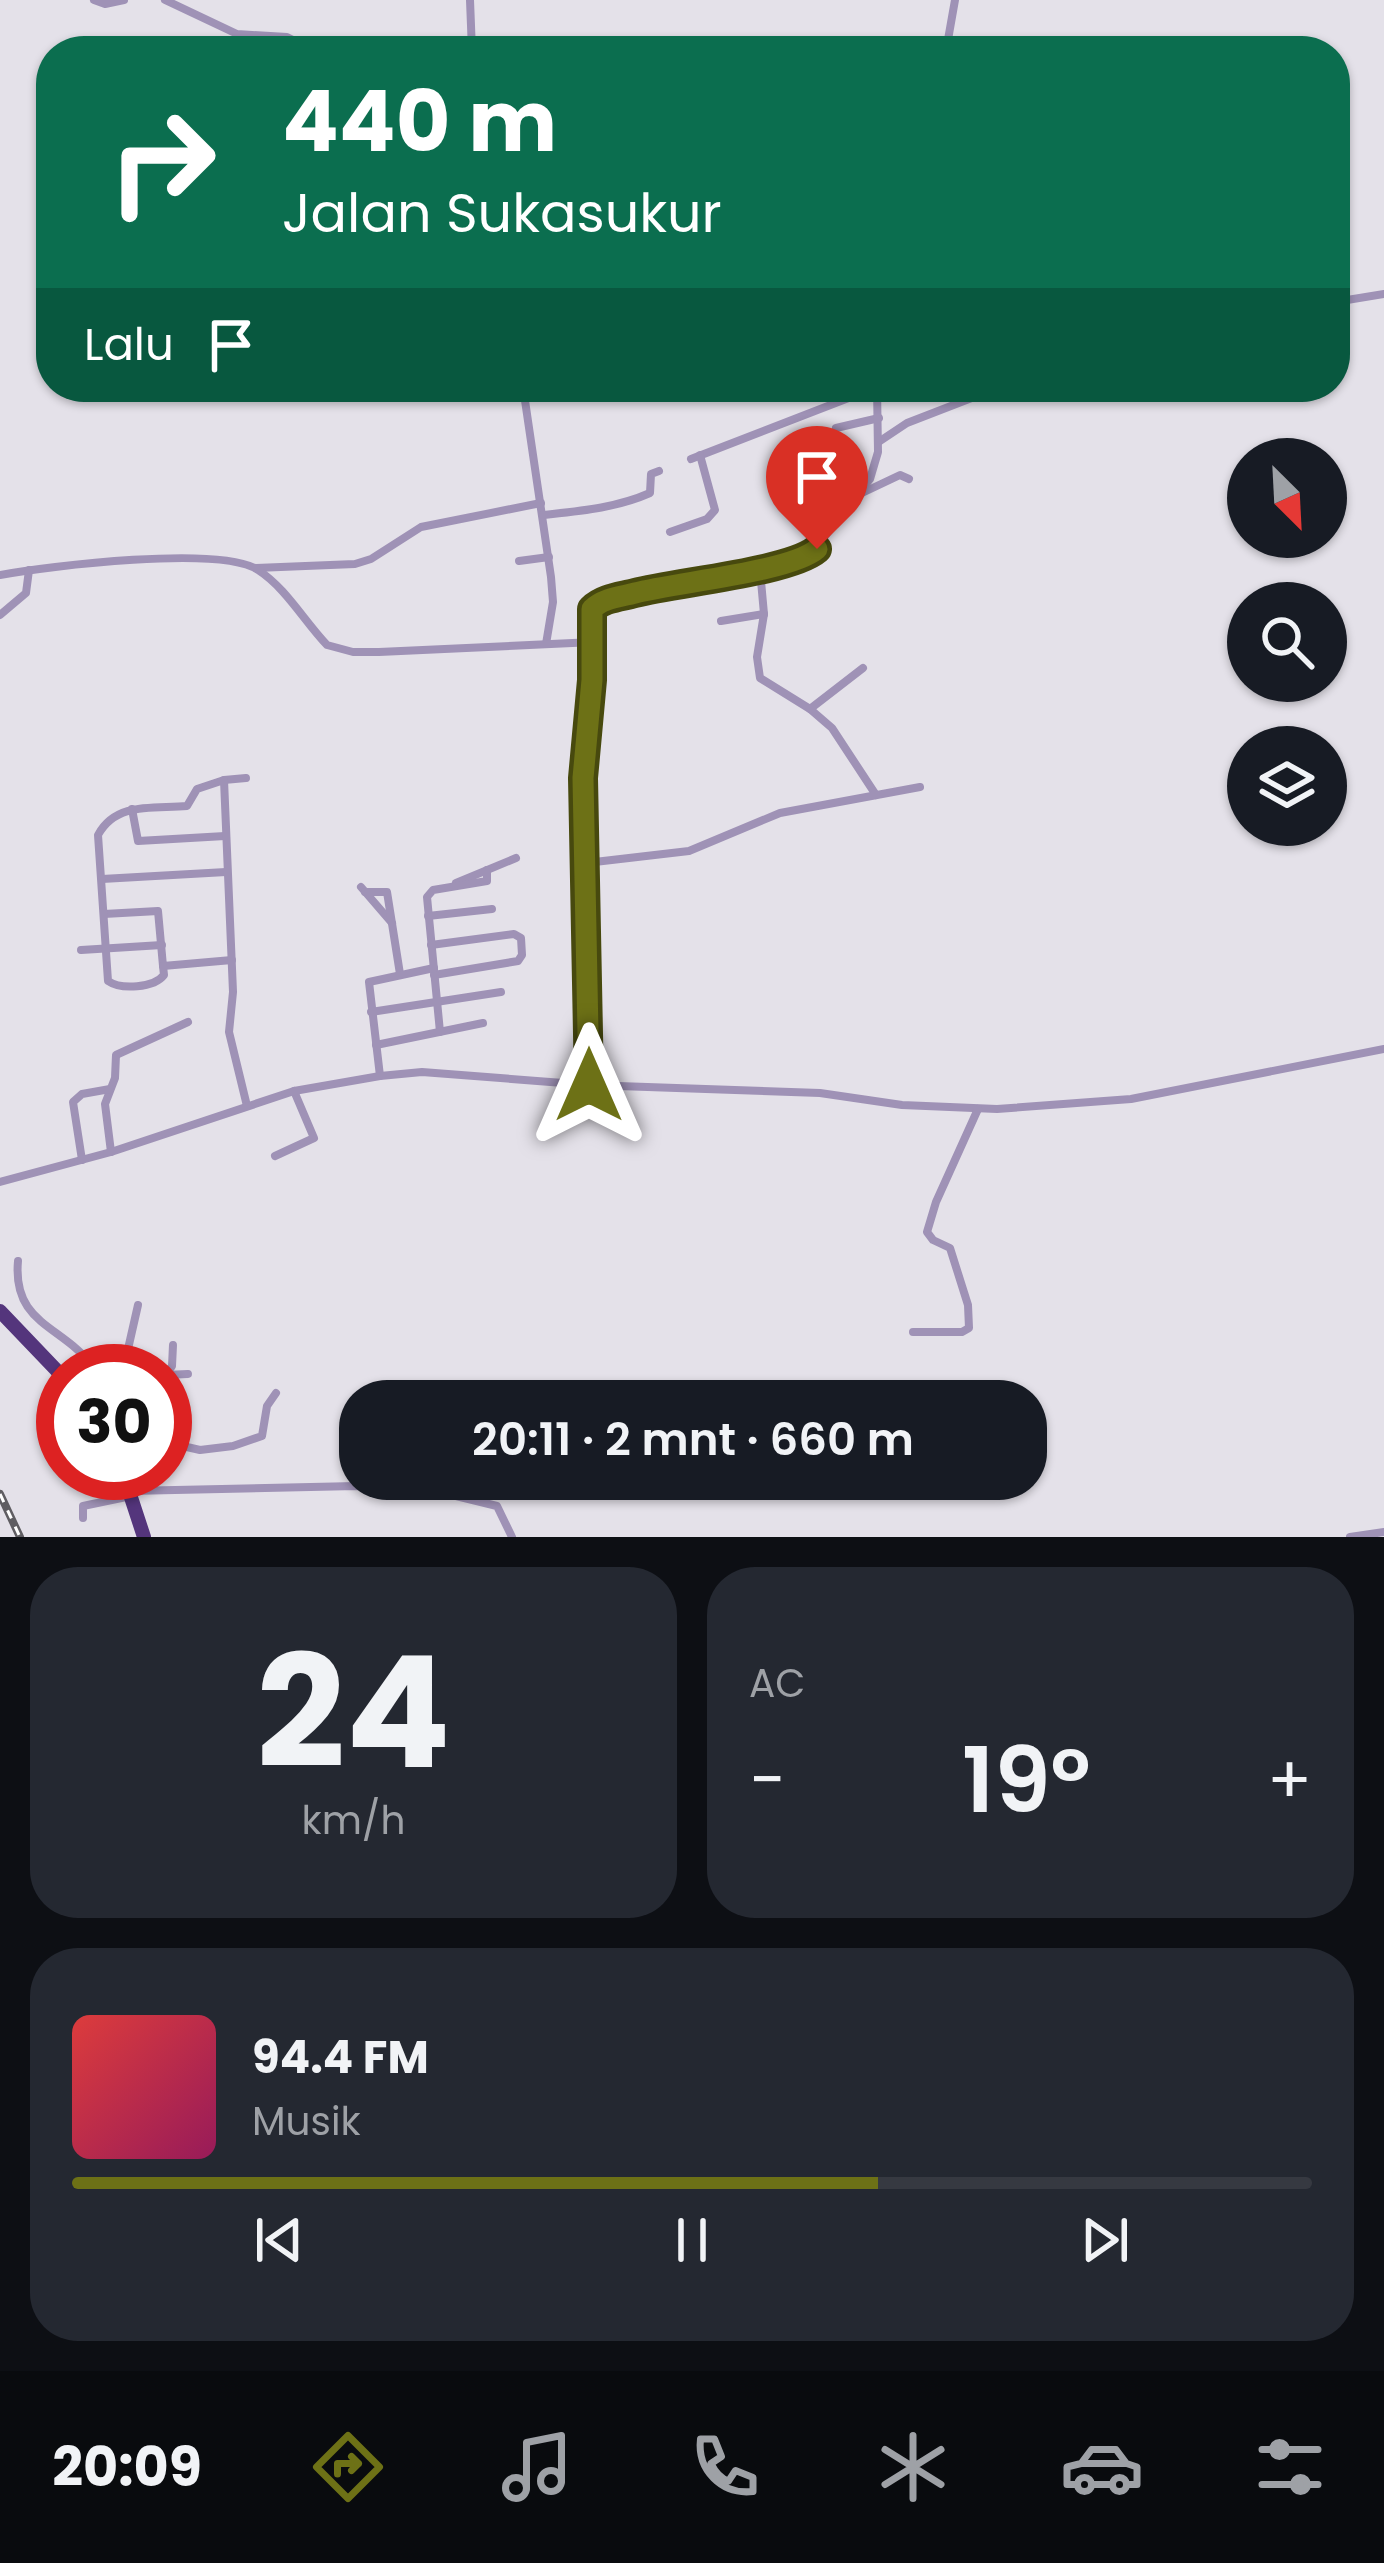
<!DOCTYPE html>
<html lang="id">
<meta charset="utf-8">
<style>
:root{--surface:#171b24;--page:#242831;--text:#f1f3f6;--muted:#9ea1a6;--line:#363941;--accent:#6d7116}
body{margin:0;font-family:Poppins,sans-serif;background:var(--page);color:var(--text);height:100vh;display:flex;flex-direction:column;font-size:45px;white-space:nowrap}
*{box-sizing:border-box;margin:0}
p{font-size:39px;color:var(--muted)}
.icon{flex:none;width:66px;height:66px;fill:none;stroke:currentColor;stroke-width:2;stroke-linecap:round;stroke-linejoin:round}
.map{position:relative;height:1537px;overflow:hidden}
.drawer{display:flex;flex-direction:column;gap:30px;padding:30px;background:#0d0f14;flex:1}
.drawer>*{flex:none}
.hud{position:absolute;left:36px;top:36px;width:1314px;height:366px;border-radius:48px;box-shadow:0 3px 9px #0004;background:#0b6e4f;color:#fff;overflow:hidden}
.needle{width:78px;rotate:156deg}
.fabs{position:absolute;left:1227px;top:438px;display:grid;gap:24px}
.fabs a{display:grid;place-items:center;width:120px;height:120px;border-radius:50%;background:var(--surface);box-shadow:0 3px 9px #0004;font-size:60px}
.speed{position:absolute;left:36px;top:1344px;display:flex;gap:24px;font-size:60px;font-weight:700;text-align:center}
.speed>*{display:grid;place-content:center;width:156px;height:156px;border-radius:50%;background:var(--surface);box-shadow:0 3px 9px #0004;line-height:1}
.speed .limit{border:18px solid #d22;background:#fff;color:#111}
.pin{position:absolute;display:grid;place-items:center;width:102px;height:102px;color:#fff;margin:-123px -51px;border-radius:50% 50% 50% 0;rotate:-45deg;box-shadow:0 0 12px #0007}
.pin .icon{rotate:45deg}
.me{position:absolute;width:132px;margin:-66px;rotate:0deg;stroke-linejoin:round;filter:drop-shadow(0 0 9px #0008)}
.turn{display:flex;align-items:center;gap:42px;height:252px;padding:0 48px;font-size:54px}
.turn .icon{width:156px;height:156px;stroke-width:2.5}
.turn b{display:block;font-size:84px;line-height:102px}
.then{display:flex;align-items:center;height:114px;padding:0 48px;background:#0003;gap:24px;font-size:45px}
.big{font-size:90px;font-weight:600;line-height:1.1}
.drawer .tile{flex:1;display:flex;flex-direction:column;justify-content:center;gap:18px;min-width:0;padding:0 42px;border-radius:48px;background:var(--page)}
.drawer .dial{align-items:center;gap:0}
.dial b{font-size:156px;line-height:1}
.song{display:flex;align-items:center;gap:36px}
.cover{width:144px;height:144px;border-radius:18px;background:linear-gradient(135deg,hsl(0 70% 55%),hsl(330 70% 35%))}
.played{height:12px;border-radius:6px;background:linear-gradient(90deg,var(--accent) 65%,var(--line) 65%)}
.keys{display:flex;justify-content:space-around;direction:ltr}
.heat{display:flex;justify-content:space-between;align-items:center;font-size:66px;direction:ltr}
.drawer .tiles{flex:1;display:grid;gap:30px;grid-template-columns:1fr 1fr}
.tile:last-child{grid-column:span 2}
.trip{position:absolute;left:339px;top:1380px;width:708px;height:120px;border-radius:48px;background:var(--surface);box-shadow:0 3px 9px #0004;font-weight:600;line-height:120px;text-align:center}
.menu{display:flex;height:192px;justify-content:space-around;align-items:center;background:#090b0e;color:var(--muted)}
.menu .icon{width:84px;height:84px}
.menu .current{color:var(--accent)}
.menu b{font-size:54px;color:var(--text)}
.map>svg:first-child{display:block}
</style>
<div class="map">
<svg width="1384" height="1537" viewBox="0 0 1384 1537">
<rect width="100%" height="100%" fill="#e4e1e9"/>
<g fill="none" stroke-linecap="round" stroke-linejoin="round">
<g stroke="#9f92b6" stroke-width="8">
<path d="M94 0 105 4 124 0"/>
<path d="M165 0 237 34 287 37 315 51"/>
<path d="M470 0 472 51"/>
<path d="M394 51 470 44"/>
<path d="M946 51 955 0"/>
<path d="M1335 302 1384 294"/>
<path d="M523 387 551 577 553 602 546 644"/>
<path d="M836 428 879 418"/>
<path d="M880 441 907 423 1000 387"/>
<path d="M691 459 877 387"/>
<path d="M862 493 900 475 909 479"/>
<path d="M543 515C580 511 616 508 650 493L651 474 659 471"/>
<path d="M670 532 707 519 715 510 700 455"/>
<path d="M519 561 549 557"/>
<path d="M256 568 355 564 371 559 421 527 541 503"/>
<path d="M760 570 764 614 757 657 760 678 810 709 832 728 876 795"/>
<path d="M0 575C48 566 221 545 258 570 286 588 304 621 327 645L353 652H379L594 642"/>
<path d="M0 615 26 593 29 570"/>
<path d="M721 621 764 614"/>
<path d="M810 709 863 668"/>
<path d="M224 780 246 778"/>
<path d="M132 809 138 841 225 836"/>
<path d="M586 863 689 851 780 813 920 787"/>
<path d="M102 879 226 872"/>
<path d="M456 883 516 858"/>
<path d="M361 887 392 923"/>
<path d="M365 892H387L400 974"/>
<path d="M104 914 158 911 163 966 232 960"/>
<path d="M428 916 492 909"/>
<path d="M431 945 514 934 521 938 522 955 518 961 434 975"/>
<path d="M81 950 162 945"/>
<path d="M163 966 164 975C154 988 121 990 108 981L98 835C116 801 155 809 187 806L197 789 224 780 233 992 229 1032 247 1106"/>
<path d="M371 1012 501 992"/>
<path d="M440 1032 427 897 433 890 487 881V870"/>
<path d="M376 1045 483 1023"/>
<path d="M380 1076 369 982 434 968"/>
<path d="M589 1085 583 778 592 681 591 609 600 602 657 587 760 570 810 555 870 479 878 452 877 387"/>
<path d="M111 1152 105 1104 115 1078 116 1055 188 1022"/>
<path d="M275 1156 314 1138 294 1091"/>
<path d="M82 1160 73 1102 82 1094 110 1089"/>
<path d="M0 1182 111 1152 294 1091 380 1076 422 1072 589 1085 820 1093 902 1105 997 1109 1131 1099 1384 1049"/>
<path d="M18 1261C12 1327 66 1325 96 1371"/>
<path d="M913 1332H962L969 1328 968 1305 950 1248 933 1240 927 1232 936 1202 978 1109"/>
<path d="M123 1371 138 1305"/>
<path d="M165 1375 188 1374"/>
<path d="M166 1375 172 1366 173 1345"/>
<path d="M165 1442 200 1450 233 1446 262 1436 267 1406 276 1393"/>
<path d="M129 1491 356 1486 452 1495 497 1506 512 1537"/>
<path d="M83 1518V1506L131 1496"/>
<path d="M1350 1537 1384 1532"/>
</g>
<g stroke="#54357c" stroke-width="14">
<path d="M0 1311 63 1377"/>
<path d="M123 1473 144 1537"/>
</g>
<g stroke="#5f5d62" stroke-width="8">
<path id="rail" d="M0 1494 20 1537"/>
</g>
<use href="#rail" stroke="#fff" stroke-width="3" stroke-dasharray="9" stroke-linecap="butt"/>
</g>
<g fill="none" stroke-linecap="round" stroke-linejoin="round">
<g stroke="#47490e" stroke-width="30">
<path id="route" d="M589 1085 583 778 592 680V609C603 598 620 597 635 593 677 582 790 572 817 549"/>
</g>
<use href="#route" stroke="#6d7116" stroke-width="21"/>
</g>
</svg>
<div class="fabs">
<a><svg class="needle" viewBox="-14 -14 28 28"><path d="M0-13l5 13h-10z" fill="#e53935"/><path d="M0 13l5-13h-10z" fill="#9ea1a6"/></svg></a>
<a><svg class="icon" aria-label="search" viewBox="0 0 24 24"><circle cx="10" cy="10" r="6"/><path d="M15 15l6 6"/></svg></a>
<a><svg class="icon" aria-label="layers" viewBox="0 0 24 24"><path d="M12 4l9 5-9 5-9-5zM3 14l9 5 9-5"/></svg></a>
</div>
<div class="speed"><div class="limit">30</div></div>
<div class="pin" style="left:817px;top:549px;background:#d93025"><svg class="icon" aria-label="arrive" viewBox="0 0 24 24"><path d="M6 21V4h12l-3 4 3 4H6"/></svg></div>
<svg class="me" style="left:589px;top:1085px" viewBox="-20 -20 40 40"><path d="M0-17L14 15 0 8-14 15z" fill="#6d7116" stroke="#fff" stroke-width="4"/></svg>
<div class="trip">20:11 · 2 mnt · 660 m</div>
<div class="hud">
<div class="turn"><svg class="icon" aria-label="right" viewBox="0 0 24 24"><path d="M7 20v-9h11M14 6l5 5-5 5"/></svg><div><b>440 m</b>Jalan Sukasukur</div></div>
<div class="then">Lalu<svg class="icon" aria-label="arrive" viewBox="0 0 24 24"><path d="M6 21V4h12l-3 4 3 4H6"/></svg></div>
</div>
</div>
<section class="drawer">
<div class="tiles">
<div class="tile dial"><b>24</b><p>km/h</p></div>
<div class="tile"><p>AC</p>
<div class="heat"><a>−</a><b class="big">19°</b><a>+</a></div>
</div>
<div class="tile">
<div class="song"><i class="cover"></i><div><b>94.4 FM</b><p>Musik</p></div></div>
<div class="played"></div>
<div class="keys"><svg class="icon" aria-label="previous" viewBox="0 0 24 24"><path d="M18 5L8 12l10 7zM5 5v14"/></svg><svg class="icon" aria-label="pause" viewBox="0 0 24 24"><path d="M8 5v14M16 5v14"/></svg><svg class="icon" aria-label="next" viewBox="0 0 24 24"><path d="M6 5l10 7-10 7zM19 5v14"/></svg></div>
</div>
</div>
</section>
<nav class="menu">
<b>20:09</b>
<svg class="icon current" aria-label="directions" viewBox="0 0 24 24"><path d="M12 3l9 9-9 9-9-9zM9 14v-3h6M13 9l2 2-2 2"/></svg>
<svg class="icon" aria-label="music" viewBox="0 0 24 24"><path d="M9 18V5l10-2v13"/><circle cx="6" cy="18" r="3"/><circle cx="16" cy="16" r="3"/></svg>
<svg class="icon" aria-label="phone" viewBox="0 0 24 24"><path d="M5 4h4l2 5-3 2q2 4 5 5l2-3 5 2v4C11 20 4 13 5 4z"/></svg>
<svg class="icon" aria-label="climate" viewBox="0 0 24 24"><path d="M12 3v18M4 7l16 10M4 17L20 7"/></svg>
<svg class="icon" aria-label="car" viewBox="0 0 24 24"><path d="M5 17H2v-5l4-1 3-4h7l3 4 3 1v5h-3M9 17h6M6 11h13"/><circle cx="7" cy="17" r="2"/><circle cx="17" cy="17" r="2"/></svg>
<svg class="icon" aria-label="filters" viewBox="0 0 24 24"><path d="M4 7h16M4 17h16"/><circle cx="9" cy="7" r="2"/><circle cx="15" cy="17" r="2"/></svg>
</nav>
